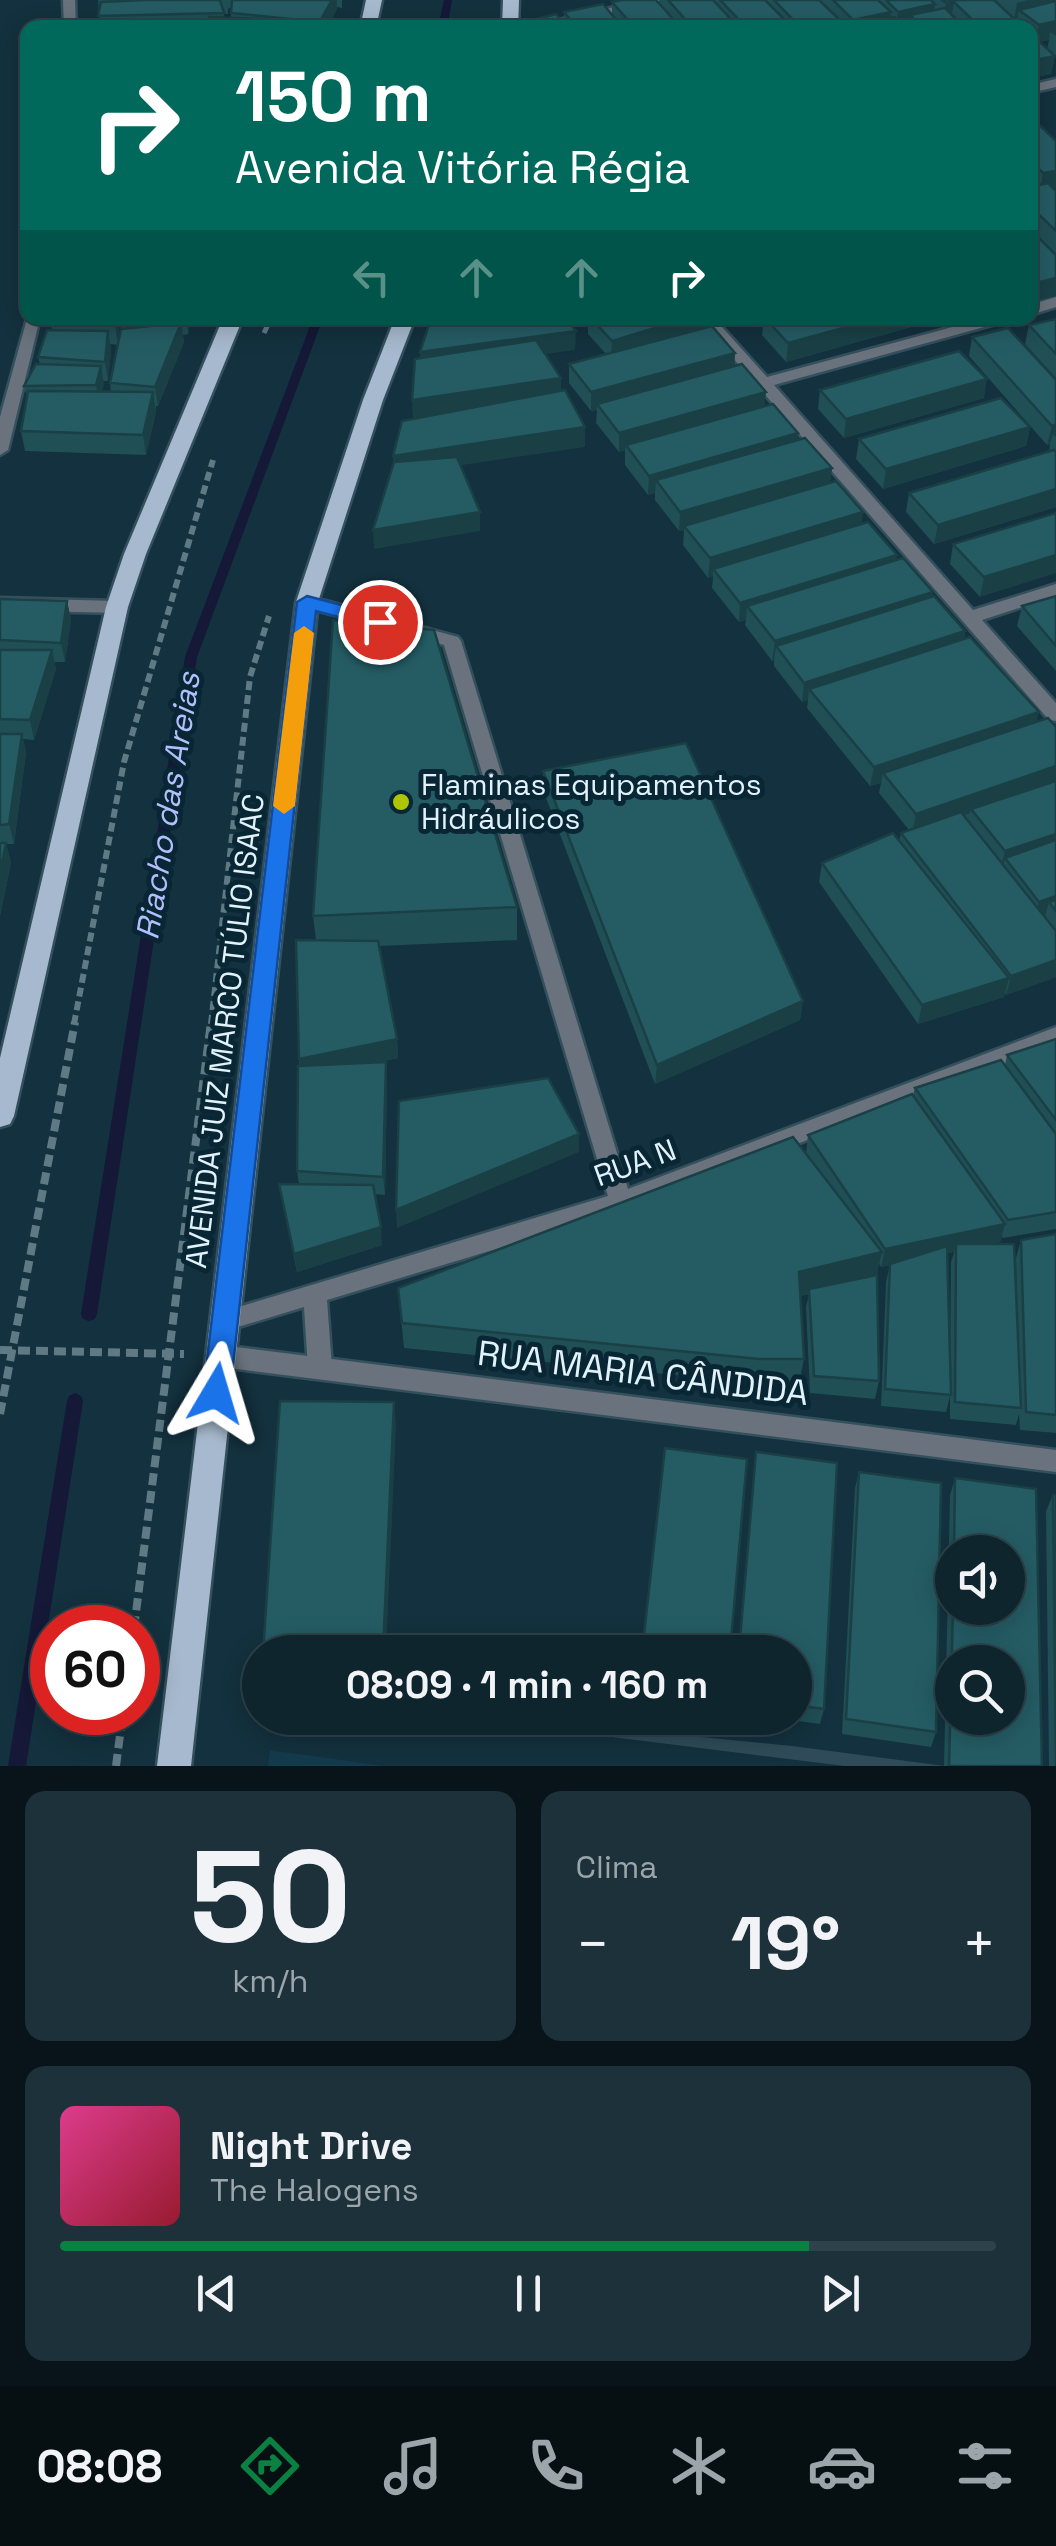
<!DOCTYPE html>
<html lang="pt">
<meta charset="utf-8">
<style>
:root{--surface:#0e252e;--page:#1c313a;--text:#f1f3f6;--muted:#9ba5aa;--line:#2e424a;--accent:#0b8043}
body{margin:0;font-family:"Space Grotesk",sans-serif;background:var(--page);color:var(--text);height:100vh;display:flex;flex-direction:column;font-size:38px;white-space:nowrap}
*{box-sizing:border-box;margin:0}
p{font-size:32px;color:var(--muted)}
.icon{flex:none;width:55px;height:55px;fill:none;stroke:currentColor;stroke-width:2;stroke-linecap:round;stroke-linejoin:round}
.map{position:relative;height:1766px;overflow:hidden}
.panel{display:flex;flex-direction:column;gap:25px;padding:25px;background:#081419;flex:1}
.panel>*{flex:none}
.banner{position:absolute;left:20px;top:20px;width:1018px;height:305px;border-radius:20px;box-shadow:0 5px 25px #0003,0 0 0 2px var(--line);background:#00695c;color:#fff;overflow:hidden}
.fabs{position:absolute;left:935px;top:1535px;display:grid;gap:20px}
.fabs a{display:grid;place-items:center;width:90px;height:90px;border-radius:50%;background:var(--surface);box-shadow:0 5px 25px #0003,0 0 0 2px var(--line);font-size:50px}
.speed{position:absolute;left:30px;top:1605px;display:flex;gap:20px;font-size:50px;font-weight:700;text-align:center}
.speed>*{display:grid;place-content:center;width:130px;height:130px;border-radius:50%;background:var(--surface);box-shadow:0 5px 25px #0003,0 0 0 2px var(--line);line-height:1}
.speed .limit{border:15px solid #d22;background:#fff;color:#111}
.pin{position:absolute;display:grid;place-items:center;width:85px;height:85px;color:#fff;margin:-42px;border:5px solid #fff;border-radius:50%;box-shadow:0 2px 10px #0007}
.me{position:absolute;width:110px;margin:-55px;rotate:7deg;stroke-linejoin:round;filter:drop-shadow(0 0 8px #0008)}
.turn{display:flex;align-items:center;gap:35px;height:210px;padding:0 50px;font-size:45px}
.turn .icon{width:130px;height:130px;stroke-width:2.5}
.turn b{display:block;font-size:70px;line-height:85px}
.lanes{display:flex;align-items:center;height:95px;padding:0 50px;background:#0003;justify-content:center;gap:50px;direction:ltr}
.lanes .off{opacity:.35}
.big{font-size:75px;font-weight:800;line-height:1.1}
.panel .widget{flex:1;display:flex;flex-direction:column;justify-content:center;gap:15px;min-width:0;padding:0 35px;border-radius:20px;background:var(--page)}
.panel .dial{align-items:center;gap:0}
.dial b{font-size:130px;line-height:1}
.song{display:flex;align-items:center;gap:30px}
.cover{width:120px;height:120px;border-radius:15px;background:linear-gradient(135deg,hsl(330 70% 55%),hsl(350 70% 35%))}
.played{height:10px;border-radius:5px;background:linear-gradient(90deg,var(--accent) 80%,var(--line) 80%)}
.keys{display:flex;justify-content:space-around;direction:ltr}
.heat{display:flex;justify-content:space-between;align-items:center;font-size:55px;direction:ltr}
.panel .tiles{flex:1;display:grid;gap:25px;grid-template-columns:1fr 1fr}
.widget:last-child{grid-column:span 2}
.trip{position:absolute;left:242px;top:1635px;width:570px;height:100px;border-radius:50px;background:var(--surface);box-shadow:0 5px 25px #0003,0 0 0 2px var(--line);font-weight:800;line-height:100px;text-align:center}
.tabs{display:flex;height:160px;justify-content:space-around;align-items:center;background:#060f12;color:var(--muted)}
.tabs .icon{width:70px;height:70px}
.tabs .active{color:var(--accent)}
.tabs b{font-size:45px;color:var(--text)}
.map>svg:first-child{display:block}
</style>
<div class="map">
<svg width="1056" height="1766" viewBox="0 0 1056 1766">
<rect width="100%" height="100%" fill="#13313e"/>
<path fill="#133b4c" d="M270 1750 384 1766H268Z"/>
<path fill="#2f4b59" d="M461 1718H508L792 1746 945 1766H845Z"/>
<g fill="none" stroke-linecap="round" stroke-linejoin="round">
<g fill="#151837" fill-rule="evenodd">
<path d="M444 0H452L447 28H438Z"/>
<path d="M313 318H323L197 657 97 1314 95 1319 89 1321 83 1319 81 1314 185 657Z"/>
<path d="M75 1393 81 1396 83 1401 26 1766H8L67 1401 69 1396Z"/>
</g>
<g stroke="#34505c" stroke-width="5">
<g id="minor">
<path d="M63 0H75L76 28H64Z"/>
<path d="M645 0H669L551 28H524Z"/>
<path d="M1056 79V87L1030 93V85Z"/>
<path d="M1056 297V307L1030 315V305Z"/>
<path d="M28 315V318H40L8 450 0 455V417Z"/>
<path d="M698 318H714L767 377 986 318H1008L1006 321 774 385 973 610 1056 584V596L982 620 1056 703V721L1049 720Z"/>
<path d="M307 596 458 637 461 641 628 1189 1056 1027V1044L629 1209 327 1300 332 1368 328 1376 320 1379 312 1376 308 1368 304 1307 225 1331 217 1328 213 1321 217 1314 225 1311 608 1196 444 645 301 606 298 602 301 598Z"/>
<path d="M0 598 117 601 126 607 117 613 0 610Z"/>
</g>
</g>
<g stroke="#34505c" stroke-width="5">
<path id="tertiary" d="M221 1345 1056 1450V1472L221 1367 213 1364 209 1356 213 1348Z"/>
</g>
<g stroke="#34505c" stroke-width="5">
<g id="primary">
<path d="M366 0H382L376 28H360Z"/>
<path d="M503 0H519L518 28H502Z"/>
<path d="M223 318H243L146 554 128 607 14 1116 10 1124 0 1127V1058L106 607 124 554Z"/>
<path d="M395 318H415L383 400 318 602 191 1766H157L296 602 363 400Z"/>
</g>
</g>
<path stroke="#607a85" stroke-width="5" stroke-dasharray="8 4" stroke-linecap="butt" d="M264 333 271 318"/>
<g stroke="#607a85" stroke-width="6" stroke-dasharray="9 5" stroke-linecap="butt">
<path d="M74 1024 124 762 213 460"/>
<path d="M211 1024 250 677 269 616"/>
</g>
<g stroke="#607a85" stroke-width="8" stroke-dasharray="12 6" stroke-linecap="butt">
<path d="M0 1350 184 1354"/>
<path d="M0 1414 75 1022"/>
<path d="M134 1628 211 1022"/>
<path d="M116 1766 123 1712"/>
</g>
<use href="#minor" fill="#6a737d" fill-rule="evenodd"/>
<use href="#tertiary" fill="#6a737d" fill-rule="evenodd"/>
<use href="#primary" fill="#a7b9ce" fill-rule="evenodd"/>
</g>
<g fill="#204f56" fill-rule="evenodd">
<path d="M98 0H342V8L337 7 327 28H100ZM231 7V18H224V14H228V9Z"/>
<path d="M659 0H1056V56L1051 53 1055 56 1051 74 1030 78V28H537L564 22V12L612 15V2L659 3ZM1049 40 1047 49 1039 42Z"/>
<path d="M1030 116 1056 141V188L1054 189 1056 191V254L1030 228V187L1034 186 1030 182V183Z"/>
<path d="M1030 229 1056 255V296L1036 301 1030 294Z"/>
<path d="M119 318 118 343 121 329 120 318H191L188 334 183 335 184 342 158 406H156V412L146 455 25 451 21 431 27 398 24 386 40 364 38 357 52 330 51 324ZM110 344 118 345 110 383 111 392H102L103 381H108L111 350Z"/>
<path d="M588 318H704L703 328 735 353 734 366 765 407 798 440 832 468 830 483 862 524 965 631 964 639 1039 712 1036 722 1056 727V977L1006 995 1005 993 1004 997 918 1024 819 882 822 863 899 841 901 833 909 830 879 793 881 783 870 786 807 708 808 700 802 702 774 666V660L772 661 745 625 746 620 739 622 712 588 713 576 708 578 683 545 684 530 679 531 655 500V493L648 495 625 465V450L619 452 596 423 597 410 591 411 569 383V364L606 354 588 334Z"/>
<path d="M741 318H923L922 324 786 362 762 335 764 320 747 324Z"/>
<path d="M1056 319V378L1025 344 1029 325Z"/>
<path d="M972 337 1056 380V507L934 544 906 512 909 493 1049 452 1050 444 1047 445 969 356Z"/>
<path d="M820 390 984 398 844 438 818 409Z"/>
<path d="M1030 427 1026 446 883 489 856 459 859 439Z"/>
<path d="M1056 513 980 597 950 564 953 544Z"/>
<path d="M1056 596V671L1017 626 1022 606Z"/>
<path d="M0 599 67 601 71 620 65 662H54L56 669 34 740 23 739 26 753 14 844H6L11 863 0 916Z"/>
<path d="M543 771 803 1001 800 1020 655 1084 543 790Z"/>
<path d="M517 907V940L379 946 397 1039 398 1058 375 1063 387 1081 385 1195 374 1194 382 1245 297 1272 279 1184H299L297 1171 299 1059 316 940 313 916Z"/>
<path d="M1056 1039V1229L1003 1238 1002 1236 1000 1242 988 1244 1017 1310 1016 1258 1021 1240 1056 1234V1433L1020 1430 1019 1414 1016 1425 950 1419V1396L946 1412 881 1406 886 1282 890 1265 881 1267 879 1264 877 1275 879 1381 875 1399 810 1393 806 1307 809 1294 800 1296 804 1359 799 1383H755L404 1348 398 1288 806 1153 808 1135 913 1095 915 1088 1005 1065 1007 1055ZM954 1252 951 1262 950 1379 947 1253Z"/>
<path d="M756 1452 824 1709 820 1724 775 1718H795V1652H738Z"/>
<path d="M859 1472 936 1732 931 1747 842 1734 855 1488Z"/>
<path d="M955 1478 1036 1489 1042 1766H944L950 1495ZM952 1552H1008V1608H952ZM952 1662H1008V1718H952Z"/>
<path d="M1053 1495 1056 1766H1049L1046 1511Z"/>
</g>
<g fill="#1a4046">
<path d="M332 0H337V10L327 28H316Z"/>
<path d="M1028 0H1056L1019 10 1017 20H1014L1017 3Z"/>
<path d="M954 2 951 19 943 21 946 3Z"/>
<path d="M935 4 933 22 910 15 908 27 896 28 898 12Z"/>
<path d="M891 12 889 28 859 24V28H852L853 20Z"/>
<path d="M1056 21V36L1050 32 1049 40 1036 43 1039 25Z"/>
<path d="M842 22 841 28H816Z"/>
<path d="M1055 56 1051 74 1030 78V61Z"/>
<path d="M1056 171V188L1040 192 1043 173Z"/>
<path d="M1056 278V296L1036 301 1040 282Z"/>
<path d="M116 318H119L118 345 115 326Z"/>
<path d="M186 318H191L188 334Z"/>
<path d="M688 318H704L703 331 611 360 612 341Z"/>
<path d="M748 318H764V320L747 324Z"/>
<path d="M880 318H923L922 324 786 362 788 343Z"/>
<path d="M932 318H964L931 325Z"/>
<path d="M181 323 184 342 158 406 155 387Z"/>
<path d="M108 331 111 350 108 381 105 362Z"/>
<path d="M576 331 575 350 421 371 420 352Z"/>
<path d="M735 353 734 372 597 404V410L591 411V392Z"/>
<path d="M101 366 104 385 99 404 96 385Z"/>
<path d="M561 378V397L413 419 412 400Z"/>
<path d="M987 379 984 398 844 438 846 419Z"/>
<path d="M153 392 156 412 146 455 143 435Z"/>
<path d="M766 392 764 411 626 445 625 450 619 452V433Z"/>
<path d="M1056 424V437L1053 434 1050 444 1047 445 1052 426Z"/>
<path d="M585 427V447L394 475 393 456Z"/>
<path d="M1030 427 1026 446 883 489 886 469Z"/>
<path d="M798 433 796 452 656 480 655 493 648 495 649 476Z"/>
<path d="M832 468 829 487 684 526V530L679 531 680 512Z"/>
<path d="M1056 489V507L934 544 938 525Z"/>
<path d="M480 512V531L374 549 373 530Z"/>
<path d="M863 512 861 532 713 569V576L708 578 710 558Z"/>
<path d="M897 555 894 574 747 606 746 620 739 622 740 603Z"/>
<path d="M1056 555V573L980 597 984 577Z"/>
<path d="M933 592 930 611 776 646 774 660 772 661 775 641Z"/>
<path d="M67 601 71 620 65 662 61 643Z"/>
<path d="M965 631 961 651 809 689 808 700 802 702 804 683Z"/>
<path d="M52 650 56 669 34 740 30 720Z"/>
<path d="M1039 712 1034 731 883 773 881 783 870 786 874 767Z"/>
<path d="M22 734 26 753 14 844 9 824Z"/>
<path d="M1056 766V783L971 809 970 813 912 834 916 814Z"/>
<path d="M1056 834V852L1005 858 1002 870H1000L1005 851Z"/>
<path d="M6 843 11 863 0 916V873Z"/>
<path d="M1056 896V911L1049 902 1045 917 1034 921 1039 902Z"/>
<path d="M1056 960V977L1006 995 1011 976Z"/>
<path d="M1009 978 1004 997 918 1024 922 1005Z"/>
<path d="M803 1001 800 1020 655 1084 657 1065Z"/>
<path d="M397 1039 398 1058 301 1078 299 1059Z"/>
<path d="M386 1062 387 1081 385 1195 383 1177Z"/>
<path d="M579 1134V1152L397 1228 396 1210Z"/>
<path d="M1005 1224 1000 1242 956 1251V1244L954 1252 881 1267 885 1249Z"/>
<path d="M381 1227 382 1245 297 1272 294 1254Z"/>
<path d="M882 1252 876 1278 809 1289V1294L794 1297 799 1272Z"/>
<path d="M394 1402 396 1427 386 1652H383Z"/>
</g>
<g fill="#255c64" stroke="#1a4046" stroke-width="2.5" fill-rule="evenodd">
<path d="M126 0H220L224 13 98 16 101 2 145 0Z"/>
<path d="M232 0H332L316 28H209V17L310 21 231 13Z"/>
<path d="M621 0H656L681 28H635L612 2Z"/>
<path d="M668 0H713L739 28H693Z"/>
<path d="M720 0H765L793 28H747Z"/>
<path d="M774 0H819L842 22 816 28H801Z"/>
<path d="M833 0H878L891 12 853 20Z"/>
<path d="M886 0H931L935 4 898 12Z"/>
<path d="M942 0H994L1024 28H981L954 2 946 3Z"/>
<path d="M1056 1V21L1039 25 1019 10Z"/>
<path d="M603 4 623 28H577L564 12Z"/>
<path d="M945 8 965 28H923L910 15Z"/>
<path d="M556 14 568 28H537V19Z"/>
<path d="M894 17 905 28H863L859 24Z"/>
<path d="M102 22 193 23 192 28H100Z"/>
<path d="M1030 33 1055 56 1030 61Z"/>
<path d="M1030 116 1056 141V171L1043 173 1030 160Z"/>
<path d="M1048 183 1056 191V231L1030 206V187Z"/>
<path d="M1030 229 1056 255V278L1040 282 1030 272Z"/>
<path d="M52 318H116L115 326 51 324Z"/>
<path d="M431 318H566L576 331 420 352Z"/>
<path d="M591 318H688L612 341Z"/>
<path d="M765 318H880L788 343Z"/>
<path d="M1056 319V354L1029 325Z"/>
<path d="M181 323 155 387 110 383 121 329Z"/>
<path d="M712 326 735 353 591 392 569 364Z"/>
<path d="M1008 328 1056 380V424L1052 426 972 337Z"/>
<path d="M47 330 108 331 105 362 38 357Z"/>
<path d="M536 340 561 378 412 400 415 359Z"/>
<path d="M959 351 987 379 846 419 820 390Z"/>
<path d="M36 364 101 366 96 385 24 386Z"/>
<path d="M742 364 766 392 619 433 597 404Z"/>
<path d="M565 390 585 427 393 456 402 421Z"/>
<path d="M28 391 153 392 143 435 21 431Z"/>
<path d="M1001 398 1030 427 886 469 859 439Z"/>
<path d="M773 404 798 433 649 476 626 445Z"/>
<path d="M805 438 832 468 680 512 656 480Z"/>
<path d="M1054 450 1056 452V489L938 525 909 493Z"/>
<path d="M457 457 480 512 373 530 394 462Z"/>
<path d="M836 481 863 512 710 558 684 526Z"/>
<path d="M1056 513V555L984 577 953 544Z"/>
<path d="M868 522 897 555 740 603 713 569Z"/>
<path d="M903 558 933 592 775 641 747 606Z"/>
<path d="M934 596 965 631 804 683 776 646Z"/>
<path d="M1056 596V646L1022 606Z"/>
<path d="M0 599 67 601 61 643 0 640Z"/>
<path d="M333 620 434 630 517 907 313 916Z"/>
<path d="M970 637 1039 712 874 767 809 689Z"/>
<path d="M0 650H52L30 720 0 719Z"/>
<path d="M1048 718 1056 727V766L916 814 883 773Z"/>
<path d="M0 734H22L9 824 0 825Z"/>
<path d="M686 743 803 1001 657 1065 543 771Z"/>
<path d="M1056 781V834L1005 851 971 809Z"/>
<path d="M961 812 1056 931V960L1011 976 901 833Z"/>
<path d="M893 833 1009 978 922 1005 822 863Z"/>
<path d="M1056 840V896L1039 902 1005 858Z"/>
<path d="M0 843H6L0 873Z"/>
<path d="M1056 900V911L1049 902Z"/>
<path d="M296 940 378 941 397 1039 299 1059Z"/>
<path d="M1056 1039V1120L1007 1055Z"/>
<path d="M1001 1060 1056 1134V1212L1008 1220 915 1088Z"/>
<path d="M386 1062 383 1177 297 1171 298 1066Z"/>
<path d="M548 1078 579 1134 396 1210 399 1101Z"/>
<path d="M912 1094 1005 1224 885 1249 808 1135Z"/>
<path d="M793 1137 882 1252 799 1272 804 1359H759L402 1323 398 1288Z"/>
<path d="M279 1184 373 1185 381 1227 294 1254Z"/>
<path d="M1056 1234V1415L1026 1412 1021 1240Z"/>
<path d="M956 1244H1014L1021 1408 955 1402Z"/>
<path d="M947 1246 951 1395 885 1389 890 1264Z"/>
<path d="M877 1275 879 1381 814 1376 809 1289Z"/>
<path d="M280 1401 394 1402 383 1652H263Z"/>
<path d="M665 1448 747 1459 730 1652H642Z"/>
<path d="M756 1452 837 1463 824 1709 795 1705V1652H739Z"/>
<path d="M859 1472 941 1483 936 1732 846 1719Z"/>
<path d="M955 1478 1036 1489 1042 1766H949L953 1608H1008V1552H954ZM952 1662H1008V1718H952Z"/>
<path d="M1053 1495H1056V1766Z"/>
</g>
<path fill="#1a73e8" stroke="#114b97" stroke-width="2.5" d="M307 596 387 617 390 622 380 628 316 611 230 1393 226 1402 216 1405 207 1402 203 1393 297 602Z"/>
<path fill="#f59e0b" d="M304 626 314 633 295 806 284 814 273 806 294 633Z"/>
<circle fill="#afc503" stroke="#082634" stroke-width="4" cx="401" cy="802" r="10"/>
<g text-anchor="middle" stroke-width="10" stroke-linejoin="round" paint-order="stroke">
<g font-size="30" fill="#e1f2fb" stroke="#082634" text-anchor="start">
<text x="421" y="795">Flaminas Equipamentos<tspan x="421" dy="34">Hidráulicos</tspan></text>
</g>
<g font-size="30" fill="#e1f2fb" stroke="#082634">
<text transform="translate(225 1031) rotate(-83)" y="10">AVENIDA JUIZ MARCO TÚLIO ISAAC</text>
<text transform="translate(635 1163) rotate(-20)" y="10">RUA N</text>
</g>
<g font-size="32" font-style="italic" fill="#b3bffd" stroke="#082634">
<text transform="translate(168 806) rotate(-81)" y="11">Riacho das Areias</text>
</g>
<g font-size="35" fill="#e1f2fb" stroke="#082634">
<text transform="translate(643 1373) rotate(7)" y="12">RUA MARIA CÂNDIDA</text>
</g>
</g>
</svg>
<div class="fabs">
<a><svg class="icon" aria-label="sound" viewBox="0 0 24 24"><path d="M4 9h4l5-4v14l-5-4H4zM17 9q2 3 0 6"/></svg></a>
<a><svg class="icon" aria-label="search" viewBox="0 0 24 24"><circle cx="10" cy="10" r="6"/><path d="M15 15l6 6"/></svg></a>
</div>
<div class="speed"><div class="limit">60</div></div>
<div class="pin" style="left:380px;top:622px;background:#d93025"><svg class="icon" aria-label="arrive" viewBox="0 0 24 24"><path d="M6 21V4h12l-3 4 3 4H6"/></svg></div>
<svg class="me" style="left:216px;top:1393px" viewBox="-20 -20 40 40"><path d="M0-17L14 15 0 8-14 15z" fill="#1a73e8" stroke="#fff" stroke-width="4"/></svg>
<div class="trip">08:09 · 1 min · 160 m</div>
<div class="banner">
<div class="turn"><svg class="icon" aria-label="right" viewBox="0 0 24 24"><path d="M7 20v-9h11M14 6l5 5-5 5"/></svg><div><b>150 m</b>Avenida Vitória Régia</div></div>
<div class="lanes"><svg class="icon off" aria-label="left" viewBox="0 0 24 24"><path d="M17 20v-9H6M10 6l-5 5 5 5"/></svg><svg class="icon off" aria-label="ahead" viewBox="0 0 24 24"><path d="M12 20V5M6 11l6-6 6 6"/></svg><svg class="icon off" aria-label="ahead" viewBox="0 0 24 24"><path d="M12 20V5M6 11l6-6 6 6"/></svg><svg class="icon" aria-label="right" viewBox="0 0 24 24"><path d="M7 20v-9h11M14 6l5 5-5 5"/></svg></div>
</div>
</div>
<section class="panel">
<div class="tiles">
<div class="widget dial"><b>50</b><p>km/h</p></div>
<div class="widget"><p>Clima</p>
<div class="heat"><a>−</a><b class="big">19°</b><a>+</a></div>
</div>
<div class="widget">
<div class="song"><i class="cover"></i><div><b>Night Drive</b><p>The Halogens</p></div></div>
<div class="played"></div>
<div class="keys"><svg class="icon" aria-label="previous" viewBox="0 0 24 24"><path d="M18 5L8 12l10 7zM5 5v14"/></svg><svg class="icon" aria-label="pause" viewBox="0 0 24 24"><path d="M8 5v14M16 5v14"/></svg><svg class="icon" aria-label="next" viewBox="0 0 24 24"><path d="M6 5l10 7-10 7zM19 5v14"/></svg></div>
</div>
</div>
</section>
<nav class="tabs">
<b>08:08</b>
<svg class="icon active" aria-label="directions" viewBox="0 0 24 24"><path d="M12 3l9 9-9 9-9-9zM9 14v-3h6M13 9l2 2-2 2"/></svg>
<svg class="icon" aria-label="music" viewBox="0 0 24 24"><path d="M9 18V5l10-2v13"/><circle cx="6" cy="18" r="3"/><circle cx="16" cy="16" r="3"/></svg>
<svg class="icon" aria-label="phone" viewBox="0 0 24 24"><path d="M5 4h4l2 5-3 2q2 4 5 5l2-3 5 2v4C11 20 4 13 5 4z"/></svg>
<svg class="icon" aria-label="climate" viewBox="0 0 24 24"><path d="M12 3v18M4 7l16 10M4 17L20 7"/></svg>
<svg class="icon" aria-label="car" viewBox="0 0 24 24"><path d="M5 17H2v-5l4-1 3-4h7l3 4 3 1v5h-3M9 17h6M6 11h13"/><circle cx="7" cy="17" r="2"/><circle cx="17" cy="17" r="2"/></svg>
<svg class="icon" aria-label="filters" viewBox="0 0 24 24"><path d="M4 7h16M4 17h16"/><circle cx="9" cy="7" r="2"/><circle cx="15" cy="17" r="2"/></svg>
</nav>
